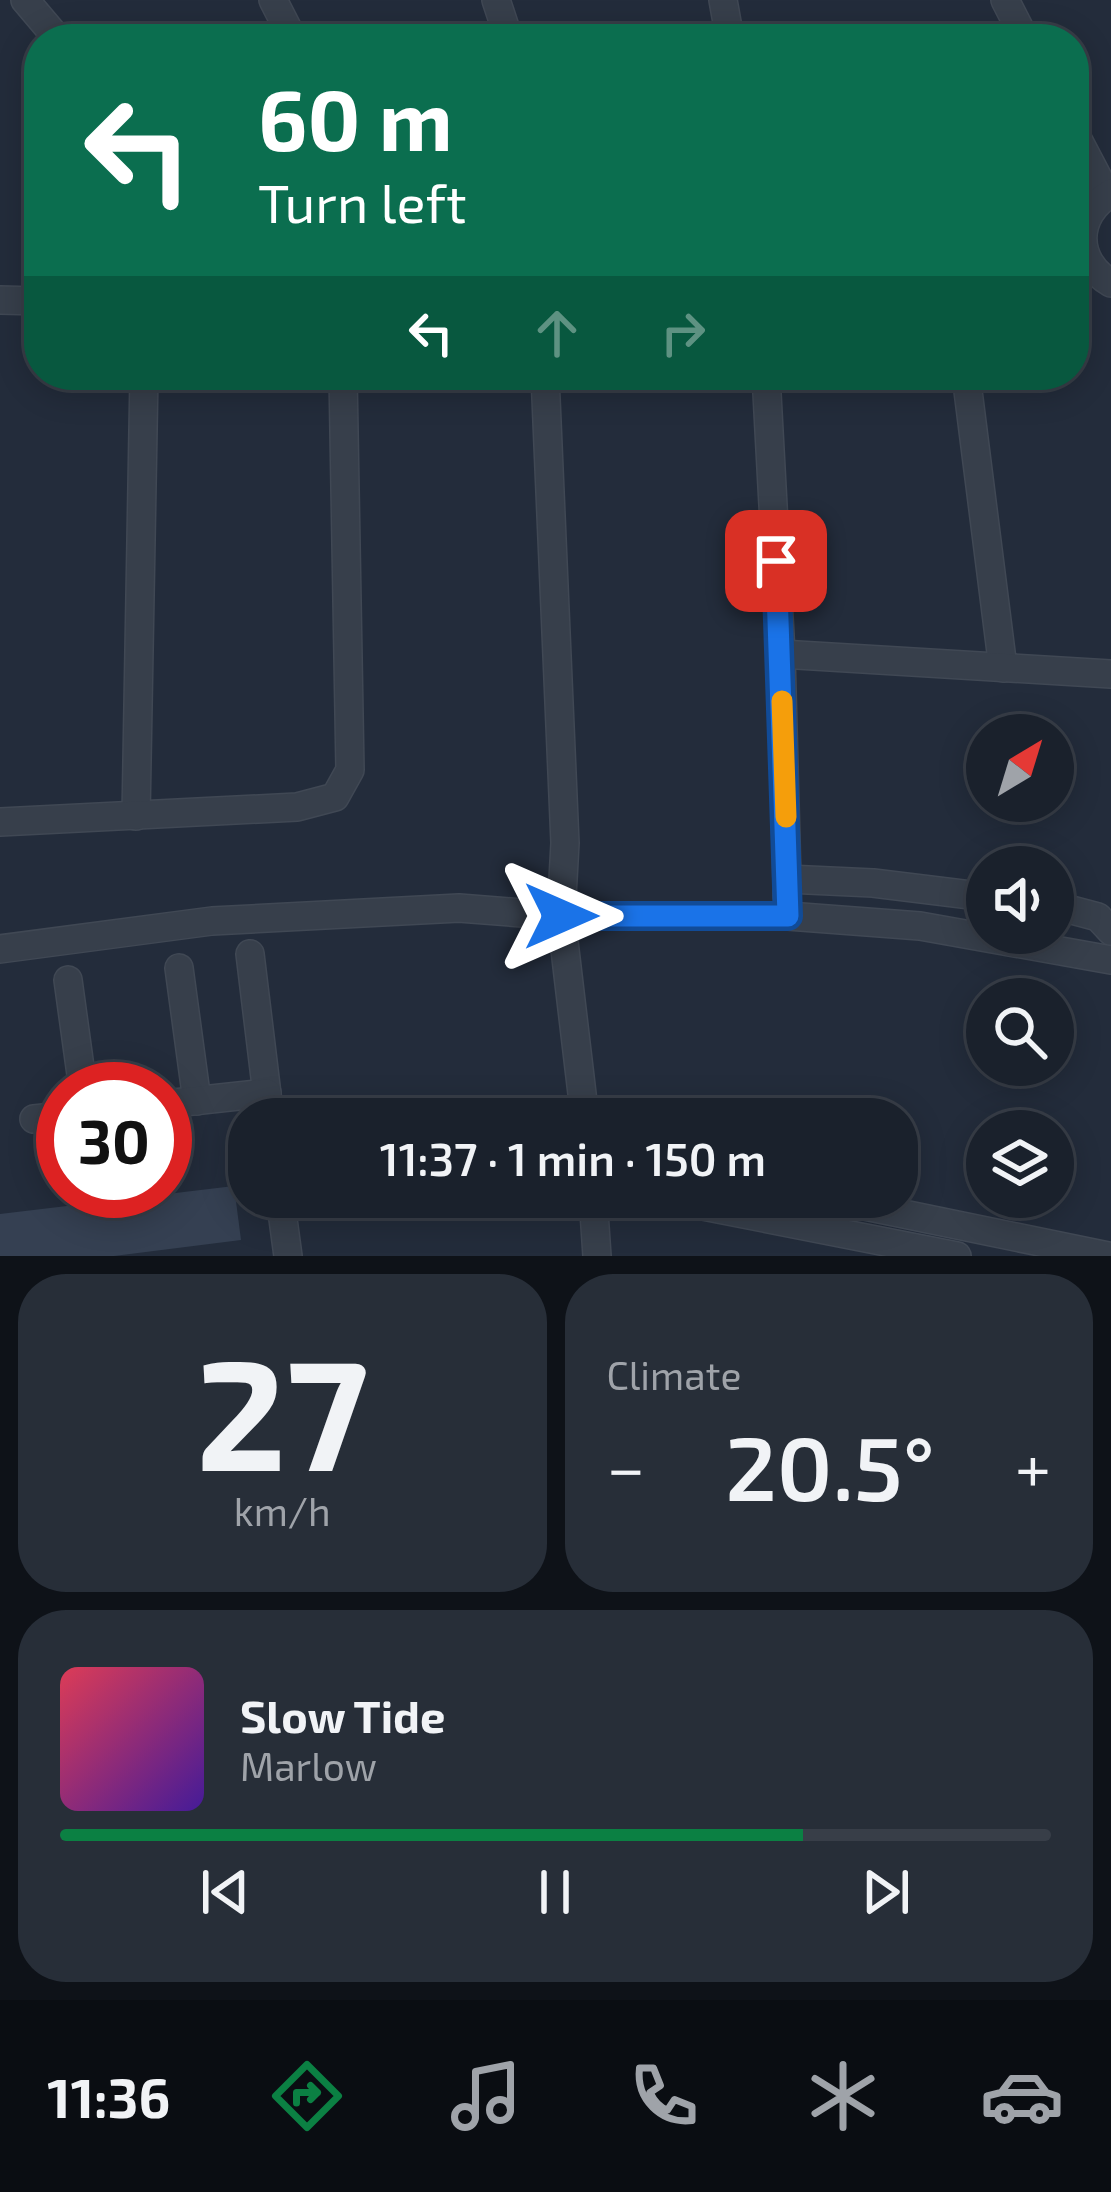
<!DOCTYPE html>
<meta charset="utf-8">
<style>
:root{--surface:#1a212c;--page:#272e38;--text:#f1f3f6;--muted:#9fa3a9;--line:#383e48;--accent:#0b8043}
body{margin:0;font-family:"Exo 2",sans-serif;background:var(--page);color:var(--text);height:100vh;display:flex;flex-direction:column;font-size:45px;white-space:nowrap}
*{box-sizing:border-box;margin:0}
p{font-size:39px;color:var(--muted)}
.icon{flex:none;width:66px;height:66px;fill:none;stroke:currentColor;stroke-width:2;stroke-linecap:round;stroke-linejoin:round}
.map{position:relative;height:1256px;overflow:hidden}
.panel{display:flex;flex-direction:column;gap:18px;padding:18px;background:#0e1218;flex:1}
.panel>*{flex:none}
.guide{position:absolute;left:24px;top:24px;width:1065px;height:366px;border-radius:48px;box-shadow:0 6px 30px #0003,0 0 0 3px var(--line);background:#0b6e4f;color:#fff;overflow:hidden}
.needle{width:78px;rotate:38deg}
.buttons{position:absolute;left:966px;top:714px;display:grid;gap:24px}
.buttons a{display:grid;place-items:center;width:108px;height:108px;border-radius:50%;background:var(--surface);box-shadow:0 6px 30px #0003,0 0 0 3px var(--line);font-size:60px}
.speed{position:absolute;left:36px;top:1062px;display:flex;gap:24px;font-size:60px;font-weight:700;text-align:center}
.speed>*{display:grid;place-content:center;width:156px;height:156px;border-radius:50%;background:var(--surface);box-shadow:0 6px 30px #0003,0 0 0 3px var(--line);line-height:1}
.speed .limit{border:18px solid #d22;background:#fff;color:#111}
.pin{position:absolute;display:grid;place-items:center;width:102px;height:102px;color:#fff;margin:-51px;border-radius:24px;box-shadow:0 6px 18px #0006}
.me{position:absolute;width:132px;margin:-66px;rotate:90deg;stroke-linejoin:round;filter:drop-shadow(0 0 9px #0008)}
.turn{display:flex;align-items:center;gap:42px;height:252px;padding:0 36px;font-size:54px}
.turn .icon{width:156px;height:156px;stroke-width:2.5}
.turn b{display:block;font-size:84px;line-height:102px}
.lanes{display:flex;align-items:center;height:114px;padding:0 36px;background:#0003;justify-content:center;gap:60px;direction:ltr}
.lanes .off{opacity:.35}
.big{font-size:90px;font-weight:600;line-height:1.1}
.panel .card{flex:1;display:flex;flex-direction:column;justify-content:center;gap:18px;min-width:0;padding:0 42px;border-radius:48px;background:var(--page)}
.panel .dial{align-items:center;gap:0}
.dial b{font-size:156px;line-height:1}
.song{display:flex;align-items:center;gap:36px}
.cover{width:144px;height:144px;border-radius:18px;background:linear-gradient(135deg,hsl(350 70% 55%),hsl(260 70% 35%))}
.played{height:12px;border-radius:6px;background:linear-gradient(90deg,var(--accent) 75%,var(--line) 75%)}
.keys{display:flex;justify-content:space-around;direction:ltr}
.heat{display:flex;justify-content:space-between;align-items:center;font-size:66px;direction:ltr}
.panel .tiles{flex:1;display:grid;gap:18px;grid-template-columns:1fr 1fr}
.card:last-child{grid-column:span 2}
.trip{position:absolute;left:228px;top:1098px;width:690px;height:120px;border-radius:48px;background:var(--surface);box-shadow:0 6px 30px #0003,0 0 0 3px var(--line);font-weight:600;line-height:120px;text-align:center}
.dock{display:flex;height:192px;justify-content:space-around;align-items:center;background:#0a0d12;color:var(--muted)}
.dock .icon{width:84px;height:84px}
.dock .on{color:var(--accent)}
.dock b{font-size:54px;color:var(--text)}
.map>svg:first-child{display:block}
</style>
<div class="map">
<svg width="1111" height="1256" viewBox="0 0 1111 1256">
<rect width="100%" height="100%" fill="#232c3b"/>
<path fill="#354052" d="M234 1186 241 1240 114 1256H0V1214Z"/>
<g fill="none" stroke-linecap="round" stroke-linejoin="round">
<g stroke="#404854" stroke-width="30">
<g id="street">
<path d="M25 0 58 39"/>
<path d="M273 0 293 39"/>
<path d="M496 0 509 39"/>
<path d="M723 0 730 39"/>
<path d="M1005 0 1025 39"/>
<path d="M1074 132 1107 195"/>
<path d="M1111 193C1074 215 1073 261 1111 283"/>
<path d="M0 300 39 301"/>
<path d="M545 375 565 843 561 916 585 1119"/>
<path d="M766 375 781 654 787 879"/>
<path d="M966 375 1003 668"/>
<path d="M781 654 1111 674"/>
<path d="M136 816 144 375"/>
<path d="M0 822 297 807 335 797 350 770 343 375"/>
<path d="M787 896V879L873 883 987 897"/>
<path d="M1053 905 1098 917 1111 931"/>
<path d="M0 949 212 921 459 908 561 916H788L920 926 1111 960"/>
<path d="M250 954 270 1119"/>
<path d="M179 968 197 1101"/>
<path d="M68 980 83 1089"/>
<path d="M165 1104 267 1093"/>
<path d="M34 1119 63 1116"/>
<path d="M280 1197 288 1256"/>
<path d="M593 1197 597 1256"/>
<path d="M657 1197 957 1256"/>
<path d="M821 1197 1108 1256"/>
</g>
</g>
<use href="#street" stroke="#373f4b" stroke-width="27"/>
</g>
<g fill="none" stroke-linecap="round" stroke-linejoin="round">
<g stroke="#114b97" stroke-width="30">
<path id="route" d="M561 916H788L776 561"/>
</g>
<use href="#route" stroke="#1a73e8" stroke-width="21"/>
<path stroke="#f59e0b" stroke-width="21" d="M782 701 786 817"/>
</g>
</svg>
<div class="buttons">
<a><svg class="needle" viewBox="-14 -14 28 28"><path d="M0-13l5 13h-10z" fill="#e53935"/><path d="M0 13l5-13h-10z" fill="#9fa3a9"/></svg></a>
<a><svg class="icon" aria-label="sound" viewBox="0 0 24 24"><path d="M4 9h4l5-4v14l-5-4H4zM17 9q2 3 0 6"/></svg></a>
<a><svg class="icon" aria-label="search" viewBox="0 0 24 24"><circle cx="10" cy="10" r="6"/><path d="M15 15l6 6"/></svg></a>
<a><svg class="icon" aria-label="layers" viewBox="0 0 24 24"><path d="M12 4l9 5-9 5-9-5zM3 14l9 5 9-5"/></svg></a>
</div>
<div class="speed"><div class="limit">30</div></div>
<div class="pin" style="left:776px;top:561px;background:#d93025"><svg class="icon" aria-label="arrive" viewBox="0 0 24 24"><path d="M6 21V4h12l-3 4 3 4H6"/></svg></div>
<svg class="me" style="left:561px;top:916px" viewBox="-20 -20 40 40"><path d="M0-17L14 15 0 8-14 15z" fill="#1a73e8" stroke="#fff" stroke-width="4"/></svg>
<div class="trip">11:37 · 1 min · 150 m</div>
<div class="guide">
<div class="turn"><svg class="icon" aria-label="left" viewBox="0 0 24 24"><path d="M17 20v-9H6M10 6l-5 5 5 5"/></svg><div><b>60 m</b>Turn left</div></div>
<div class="lanes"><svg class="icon" aria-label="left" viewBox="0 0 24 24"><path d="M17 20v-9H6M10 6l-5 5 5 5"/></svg><svg class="icon off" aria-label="ahead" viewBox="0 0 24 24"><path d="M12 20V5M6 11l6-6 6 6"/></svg><svg class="icon off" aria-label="right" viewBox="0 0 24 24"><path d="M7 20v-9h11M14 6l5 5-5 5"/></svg></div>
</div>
</div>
<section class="panel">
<div class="tiles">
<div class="card dial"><b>27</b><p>km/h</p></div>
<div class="card"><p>Climate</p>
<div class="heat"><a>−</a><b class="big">20.5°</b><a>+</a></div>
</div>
<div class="card">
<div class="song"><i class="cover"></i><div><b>Slow Tide</b><p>Marlow</p></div></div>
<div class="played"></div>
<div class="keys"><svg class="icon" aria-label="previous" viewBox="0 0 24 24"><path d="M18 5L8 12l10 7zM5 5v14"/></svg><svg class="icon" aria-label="pause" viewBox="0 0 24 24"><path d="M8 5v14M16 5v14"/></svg><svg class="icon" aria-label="next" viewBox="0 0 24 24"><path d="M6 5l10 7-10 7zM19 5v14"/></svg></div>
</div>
</div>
</section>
<nav class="dock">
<b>11:36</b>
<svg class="icon on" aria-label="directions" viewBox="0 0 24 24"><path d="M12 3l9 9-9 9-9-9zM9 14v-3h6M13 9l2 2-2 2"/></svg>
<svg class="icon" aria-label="music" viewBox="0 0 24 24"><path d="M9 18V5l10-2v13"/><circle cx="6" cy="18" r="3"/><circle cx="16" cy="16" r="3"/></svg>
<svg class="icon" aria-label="phone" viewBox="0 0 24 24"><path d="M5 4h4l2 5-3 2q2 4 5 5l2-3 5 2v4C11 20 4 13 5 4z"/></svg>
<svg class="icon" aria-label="climate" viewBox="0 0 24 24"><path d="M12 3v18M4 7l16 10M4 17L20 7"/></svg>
<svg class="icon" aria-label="car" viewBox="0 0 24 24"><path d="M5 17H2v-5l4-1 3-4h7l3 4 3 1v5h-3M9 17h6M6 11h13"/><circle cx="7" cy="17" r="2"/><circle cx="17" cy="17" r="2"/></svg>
</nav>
